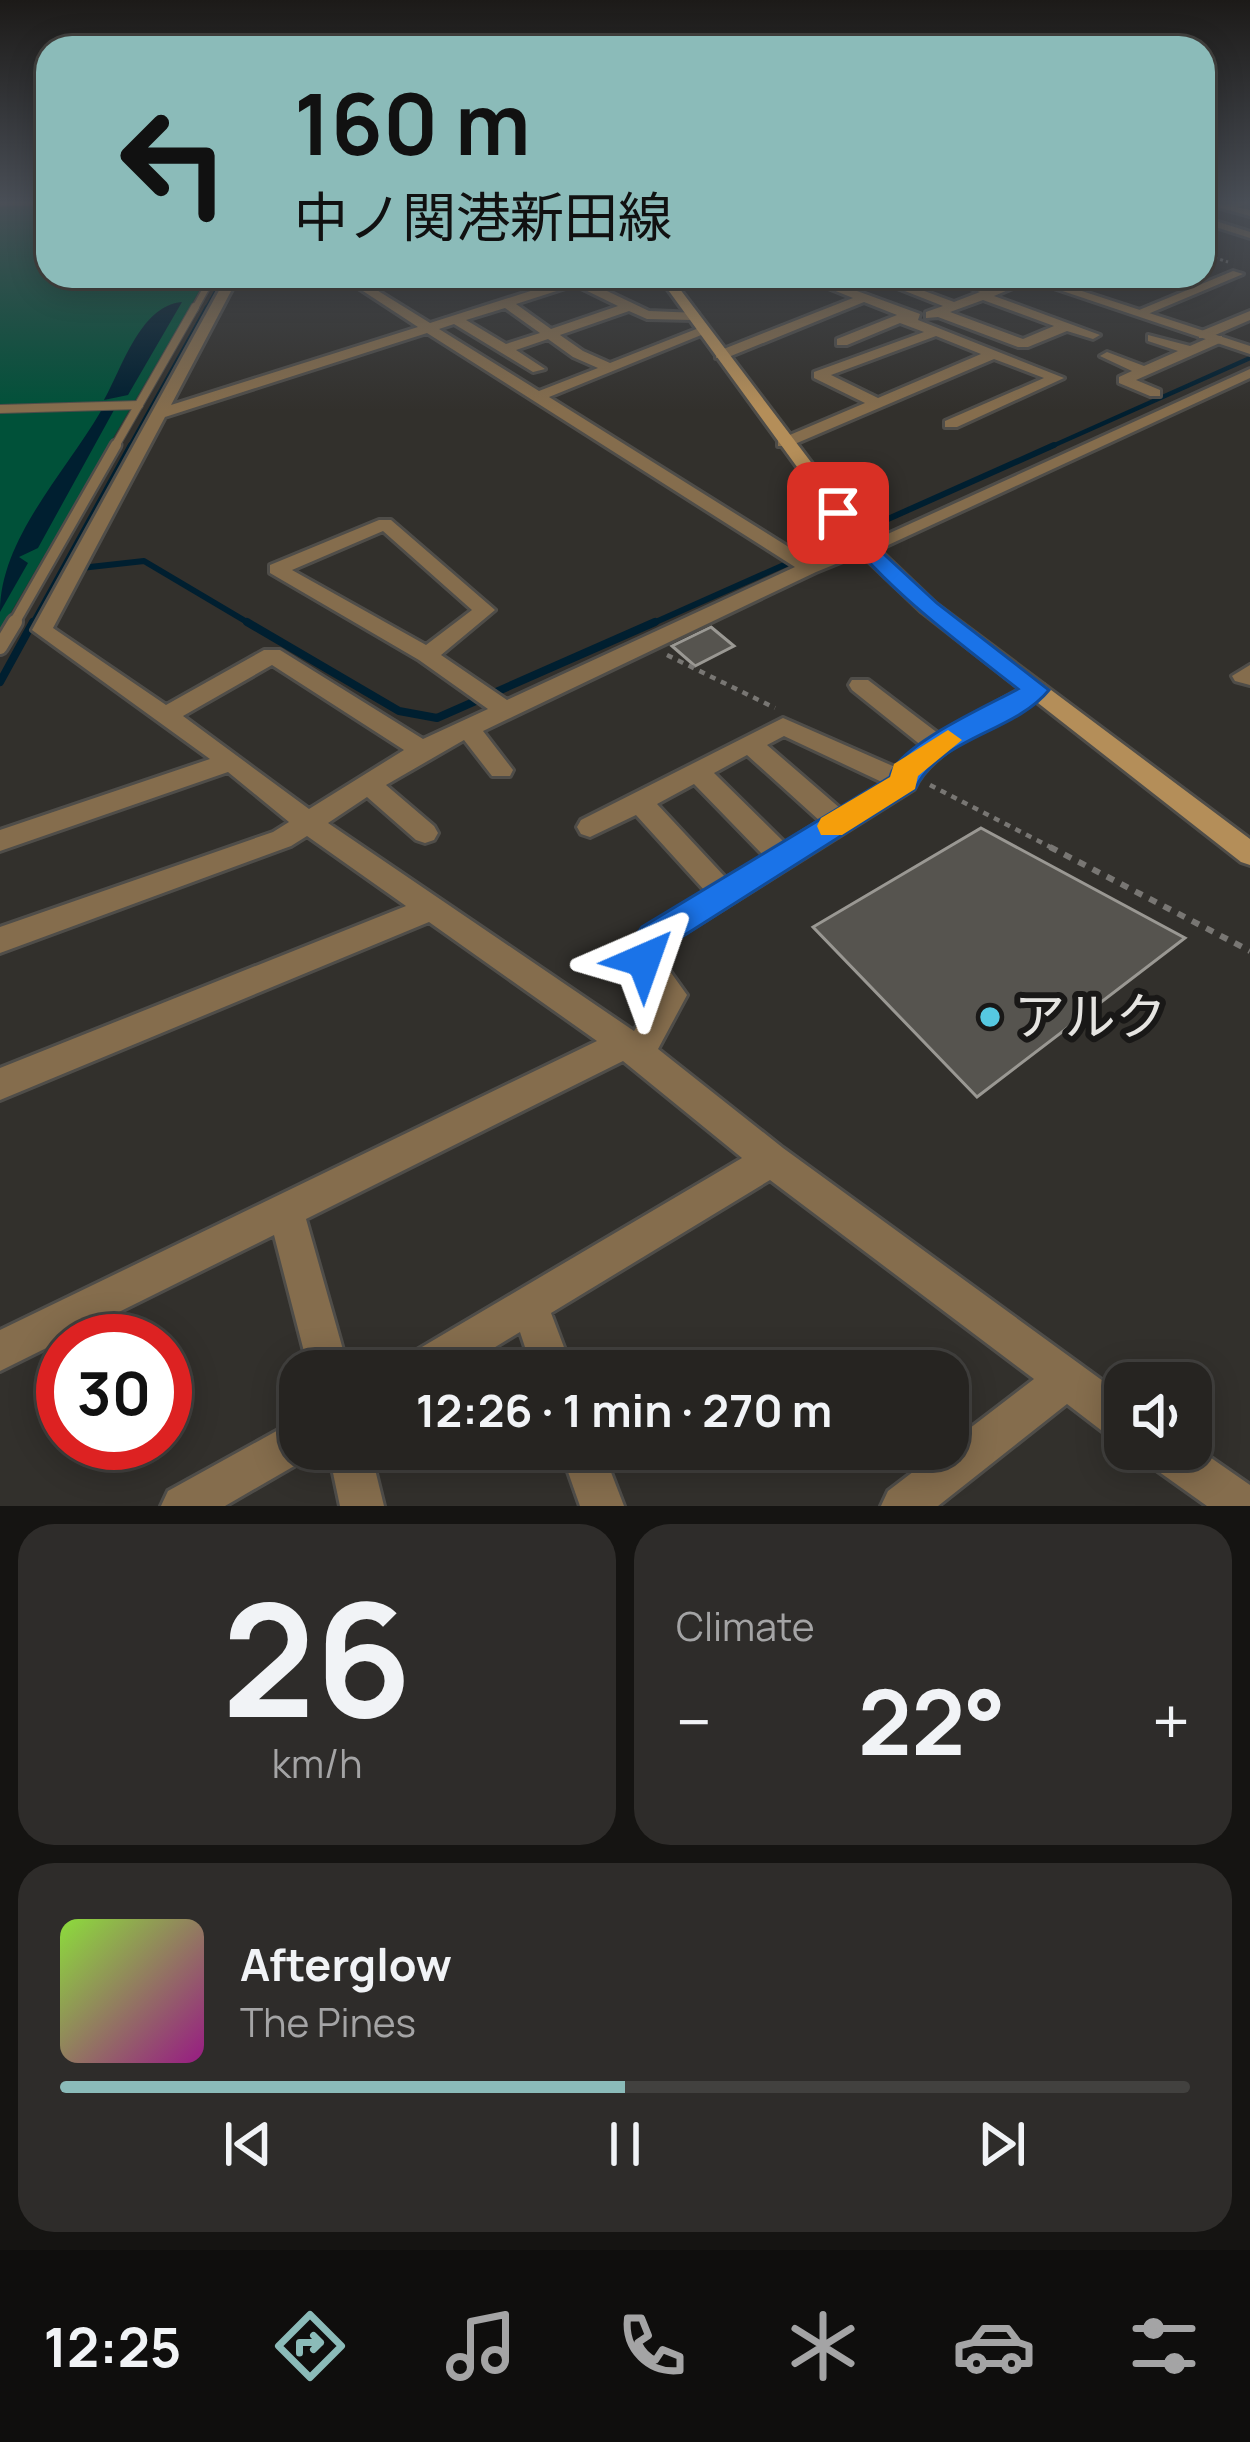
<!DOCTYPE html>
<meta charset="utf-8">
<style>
:root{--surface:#262421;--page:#2e2c2a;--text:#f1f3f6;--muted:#a4a4a5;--line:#42413f;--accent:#8bbbb9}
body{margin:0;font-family:Manrope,"Noto Sans JP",sans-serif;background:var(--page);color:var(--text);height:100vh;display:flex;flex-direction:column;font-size:45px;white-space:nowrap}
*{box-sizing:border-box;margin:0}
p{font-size:39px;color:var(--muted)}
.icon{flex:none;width:66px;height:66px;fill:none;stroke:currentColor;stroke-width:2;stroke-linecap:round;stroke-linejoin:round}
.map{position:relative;height:1506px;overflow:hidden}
.details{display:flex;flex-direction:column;gap:18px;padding:18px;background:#151412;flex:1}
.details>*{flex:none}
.top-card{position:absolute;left:36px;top:36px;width:1179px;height:252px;border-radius:36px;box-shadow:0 6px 30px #0003,0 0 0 3px var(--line);background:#8bbbb9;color:#111;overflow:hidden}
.controls{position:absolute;left:1104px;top:1362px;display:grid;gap:24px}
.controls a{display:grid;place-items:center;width:108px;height:108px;border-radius:24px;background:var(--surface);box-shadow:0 6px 30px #0003,0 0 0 3px var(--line);font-size:60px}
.speed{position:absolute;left:36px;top:1314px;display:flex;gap:24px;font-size:60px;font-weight:700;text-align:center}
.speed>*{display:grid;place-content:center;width:156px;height:156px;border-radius:50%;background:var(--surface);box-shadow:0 6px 30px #0003,0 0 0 3px var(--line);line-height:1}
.speed .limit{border:18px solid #d22;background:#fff;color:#111}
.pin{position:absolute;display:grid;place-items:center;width:102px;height:102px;color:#fff;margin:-51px;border-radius:24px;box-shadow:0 6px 18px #0006}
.me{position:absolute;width:132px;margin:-66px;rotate:43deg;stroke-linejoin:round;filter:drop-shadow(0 0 9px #0008)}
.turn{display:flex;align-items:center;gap:42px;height:252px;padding:0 60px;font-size:54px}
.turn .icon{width:156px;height:156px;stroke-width:2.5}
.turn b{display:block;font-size:84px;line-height:102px}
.big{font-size:90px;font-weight:700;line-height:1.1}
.details .card{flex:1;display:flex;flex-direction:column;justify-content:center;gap:18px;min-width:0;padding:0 42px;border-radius:36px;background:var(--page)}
.details .dial{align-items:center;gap:0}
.dial b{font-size:156px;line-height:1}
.song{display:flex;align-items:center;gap:36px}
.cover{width:144px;height:144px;border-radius:18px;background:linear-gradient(135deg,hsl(90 70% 55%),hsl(310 70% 35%))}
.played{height:12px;border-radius:6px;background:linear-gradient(90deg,var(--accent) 50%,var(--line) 50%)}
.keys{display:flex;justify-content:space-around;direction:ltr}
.heat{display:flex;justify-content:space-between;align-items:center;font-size:66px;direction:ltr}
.details .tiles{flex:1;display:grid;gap:18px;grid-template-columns:1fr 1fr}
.card:last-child{grid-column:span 2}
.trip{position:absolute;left:279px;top:1350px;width:690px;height:120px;border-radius:36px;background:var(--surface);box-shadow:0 6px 30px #0003,0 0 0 3px var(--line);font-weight:700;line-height:120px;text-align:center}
.tabs{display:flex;height:192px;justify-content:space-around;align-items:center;background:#0f0e0d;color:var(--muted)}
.tabs .icon{width:84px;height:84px}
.tabs .selected{color:var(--accent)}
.tabs b{font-size:54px;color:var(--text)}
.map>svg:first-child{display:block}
</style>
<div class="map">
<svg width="1250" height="1506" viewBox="0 0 1250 1506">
<rect width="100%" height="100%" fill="#32302c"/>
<path fill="#005139" d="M48 202V276H208L0 631V203Z"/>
<g fill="#001f30">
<path d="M182 302 128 395 104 400C121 371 140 305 182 302Z"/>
<path d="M114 410 38 548 19 557 28 563 0 612C0 539 65 473 101 411Z"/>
</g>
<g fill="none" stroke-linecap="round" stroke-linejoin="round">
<path stroke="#001f30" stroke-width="3" d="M205 310 224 276"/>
<g stroke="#001f30" stroke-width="4.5">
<path d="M129 448 207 307"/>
<path d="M1048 448 1250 358"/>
</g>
<g stroke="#001f30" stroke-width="6">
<path d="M870 527 1054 445"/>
<path d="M63 570 144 561 252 625"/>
<path d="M32 625 131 445"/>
<path d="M649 625 838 541"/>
</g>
<g stroke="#001f30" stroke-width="8">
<path d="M247 622 399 711 437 718 655 622"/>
<path d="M0 682 33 622"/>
</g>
</g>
<g fill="#56544f" stroke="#9a9893" stroke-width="3">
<path d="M711 627 734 646 695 666 672 646Z"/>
<path d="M981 828 1185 938 977 1097 813 927Z"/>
</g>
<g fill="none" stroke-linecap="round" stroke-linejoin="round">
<g stroke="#4f4d49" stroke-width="9">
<g id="service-far3">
<path d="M0 202 48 201"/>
<path d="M194 310 213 276"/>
</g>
</g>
<g stroke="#4f4d49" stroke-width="10">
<g id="service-far2">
<path d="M0 409 139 405"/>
<path d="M114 448 195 307"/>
</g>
</g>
<g stroke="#4f4d49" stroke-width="15">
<path id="service-far1" d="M13 625 116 445"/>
</g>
<g stroke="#4f4d49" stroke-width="20">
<path id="service" d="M0 647 15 622"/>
</g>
<g stroke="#4f4d49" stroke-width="6">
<g id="minor">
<path d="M1238 200 1250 203 1228 210 1223 207Z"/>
<path d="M1203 217 1250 232V238L1203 223Z"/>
<path d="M1233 271 1243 274 1143 316 1132 313Z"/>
<path d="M227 276H239L171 405 418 327 340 276H354L430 323 565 280 562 276H597L586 281 649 311 698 313 699 316 693 320 647 319 629 311 560 335 583 351 610 363 699 328 711 331 549 397 811 561 866 542 875 548 816 572 483 731 513 770 510 776H492L464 740 386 785 434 826 438 833 434 840 425 843 416 840 367 797 328 823 634 1031 655 996 629 960 636 936 705 891 636 815 590 837 581 834 577 827 581 820 783 718 895 767 922 746 852 690 849 685 852 680H868L939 734 1028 685H1044L1047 690 1044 695C1006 717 929 750 914 789L664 946 659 956 687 995 658 1049 783 1148 1125 1397V1443L1110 1437 1067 1404 938 1506H881L888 1491 943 1449H948V1445L1034 1379 770 1180 551 1313 573 1371H533L520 1332 456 1371H399L405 1357 742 1158 623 1061 306 1219 349 1371H309L274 1235 0 1371V1330L597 1041 429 922 0 1100V1068L406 906 307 836 291 846 0 953V927L273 832 289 822 228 772 0 851V830L210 759 32 630ZM575 285 618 306 551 329 516 304ZM505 308 540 333 506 344 466 320ZM454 324 533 372 545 369 516 350 548 339 573 357 598 368 539 391 439 329ZM427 333 795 567 507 700 441 655 495 610 391 520H379L270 565V573L419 660 488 709 423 739 280 650H264L166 705 53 628 165 417ZM383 531 472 610 426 645 292 570ZM272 665 404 750 309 809 183 716ZM784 736 884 783 841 809 767 745ZM747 755 820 821 785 843 714 773ZM694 784 764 856 726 878 657 804Z"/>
<path d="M799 276H816L920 314 918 320 1064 378 957 427H945V421L1044 378 994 359 790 446H778V440L865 403 814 378V372L924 332 900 323 847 345H837V339L897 315 864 302 726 358H716V352L853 298ZM936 336 981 354 878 398 831 375Z"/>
<path d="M867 276H884L954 302 980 292 941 276C959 276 974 287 991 288 1007 288 1023 276 1041 276L994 296 1100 335 1093 339 1067 331 1028 347H1018L938 317 926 318V312L943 306ZM983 300 1054 326 1023 339 950 312Z"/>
<path d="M1116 276H1139L1133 280Z"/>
<path d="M1250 311V320L1213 336H1222V342L1136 380 1160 390V396H1150L1119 383V377L1132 371 1100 356 1107 352 1144 366 1178 351 1148 341V335L1190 346 1208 338H1199V332Z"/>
<path d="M1250 665V685L1235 681 1232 676Z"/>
<path d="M300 1418V1449H317L315 1454 225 1506H161L168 1491Z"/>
<path d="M1191 1444 1250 1485V1506H1207L1148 1464 1142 1449H1191Z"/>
<path d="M328 1449H370L384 1506H340Z"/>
<path d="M560 1449H602L624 1506H580Z"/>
</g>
</g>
<g stroke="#4f4d49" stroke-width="6">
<g id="tertiary">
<path d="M1203 200 1250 210V216L1203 203Z"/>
<path d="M1018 276H1036L1250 346V354Z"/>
<path d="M1250 369V378L873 552H859L857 548Z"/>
</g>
</g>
<g stroke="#4f4d49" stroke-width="6">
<path id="secondary" d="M658 276H670L873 544 936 604 1250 839V865L1241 862 922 612 859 552Z"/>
</g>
<path stroke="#787673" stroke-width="3" stroke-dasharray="3 3" stroke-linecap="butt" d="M1203 254 1228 262"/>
<g stroke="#787673" stroke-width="4.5" stroke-dasharray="6 6" stroke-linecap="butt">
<path d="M667 655 775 708"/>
<path d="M930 785 1056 850"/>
</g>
<path stroke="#787673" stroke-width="6" stroke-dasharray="8 8" stroke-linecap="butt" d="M1050 847 1250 951"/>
<use href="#service-far3" stroke="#856d4d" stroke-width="6"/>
<use href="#service-far2" stroke="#856d4d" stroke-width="8"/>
<use href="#service-far1" stroke="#856d4d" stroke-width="10"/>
<use href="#service" stroke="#856d4d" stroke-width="14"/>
<use href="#minor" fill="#856d4d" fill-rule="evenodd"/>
<use href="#tertiary" fill="#856d4d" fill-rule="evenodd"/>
<use href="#secondary" fill="#b48e59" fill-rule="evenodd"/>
</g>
<linearGradient id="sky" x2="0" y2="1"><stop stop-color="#1c1a18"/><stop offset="0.49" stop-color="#494e56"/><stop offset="1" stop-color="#494e56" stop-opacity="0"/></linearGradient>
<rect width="1250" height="411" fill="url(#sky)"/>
<path fill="#1a73e8" stroke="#114b97" stroke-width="3" d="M831 509H846L873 544 937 603 1049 690C1014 733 939 737 915 789L666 947 656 970 644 975 633 970 629 945 642 927 890 777C896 746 989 705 1018 689 949 635 879 584 828 513Z"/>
<path fill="#f59e0b" d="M948 730 962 740 918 776 915 789 842 835H821L817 826 821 818 890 777 894 764Z"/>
<circle fill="#56c9e1" stroke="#191817" stroke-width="4.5" cx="990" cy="1017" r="12"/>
<g text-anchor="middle" stroke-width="12" stroke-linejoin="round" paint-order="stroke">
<g font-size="51" fill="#e5e4e1" stroke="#191817" text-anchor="start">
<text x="1014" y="1035">アルク</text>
</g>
</g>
</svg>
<div class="controls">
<a><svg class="icon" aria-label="sound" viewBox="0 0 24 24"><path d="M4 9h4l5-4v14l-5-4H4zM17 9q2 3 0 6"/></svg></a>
</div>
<div class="speed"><div class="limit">30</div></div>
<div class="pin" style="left:838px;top:513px;background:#d93025"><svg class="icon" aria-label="arrive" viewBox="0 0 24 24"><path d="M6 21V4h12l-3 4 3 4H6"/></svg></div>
<svg class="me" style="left:644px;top:960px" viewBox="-20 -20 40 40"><path d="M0-17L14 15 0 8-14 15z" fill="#1a73e8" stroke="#fff" stroke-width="4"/></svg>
<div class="trip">12:26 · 1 min · 270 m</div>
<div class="top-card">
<div class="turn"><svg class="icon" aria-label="left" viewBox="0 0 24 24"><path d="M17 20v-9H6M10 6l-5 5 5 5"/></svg><div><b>160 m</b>中ノ関港新田線</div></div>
</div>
</div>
<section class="details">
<div class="tiles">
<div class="card dial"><b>26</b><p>km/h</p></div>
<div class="card"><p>Climate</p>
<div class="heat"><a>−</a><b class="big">22°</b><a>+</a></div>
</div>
<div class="card">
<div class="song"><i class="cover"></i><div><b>Afterglow</b><p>The Pines</p></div></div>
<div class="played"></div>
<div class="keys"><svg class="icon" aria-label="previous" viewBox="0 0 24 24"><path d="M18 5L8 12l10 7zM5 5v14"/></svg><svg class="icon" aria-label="pause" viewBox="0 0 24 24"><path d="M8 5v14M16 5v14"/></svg><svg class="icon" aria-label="next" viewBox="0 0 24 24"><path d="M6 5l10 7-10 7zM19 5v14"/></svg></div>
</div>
</div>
</section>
<nav class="tabs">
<b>12:25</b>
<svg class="icon selected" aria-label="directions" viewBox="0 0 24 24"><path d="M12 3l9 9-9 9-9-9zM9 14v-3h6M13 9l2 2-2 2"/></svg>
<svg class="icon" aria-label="music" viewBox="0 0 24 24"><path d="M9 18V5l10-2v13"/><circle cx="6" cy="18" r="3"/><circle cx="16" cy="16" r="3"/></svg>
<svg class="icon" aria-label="phone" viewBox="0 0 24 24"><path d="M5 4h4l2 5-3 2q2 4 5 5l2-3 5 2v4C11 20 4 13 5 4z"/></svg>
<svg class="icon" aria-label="climate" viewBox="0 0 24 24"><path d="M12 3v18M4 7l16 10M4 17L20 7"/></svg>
<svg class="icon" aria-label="car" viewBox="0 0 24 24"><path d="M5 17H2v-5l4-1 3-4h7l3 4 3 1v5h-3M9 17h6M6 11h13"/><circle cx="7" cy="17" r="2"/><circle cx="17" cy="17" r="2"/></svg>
<svg class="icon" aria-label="filters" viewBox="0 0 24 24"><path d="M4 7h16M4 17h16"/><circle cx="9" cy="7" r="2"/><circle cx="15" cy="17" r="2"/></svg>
</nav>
